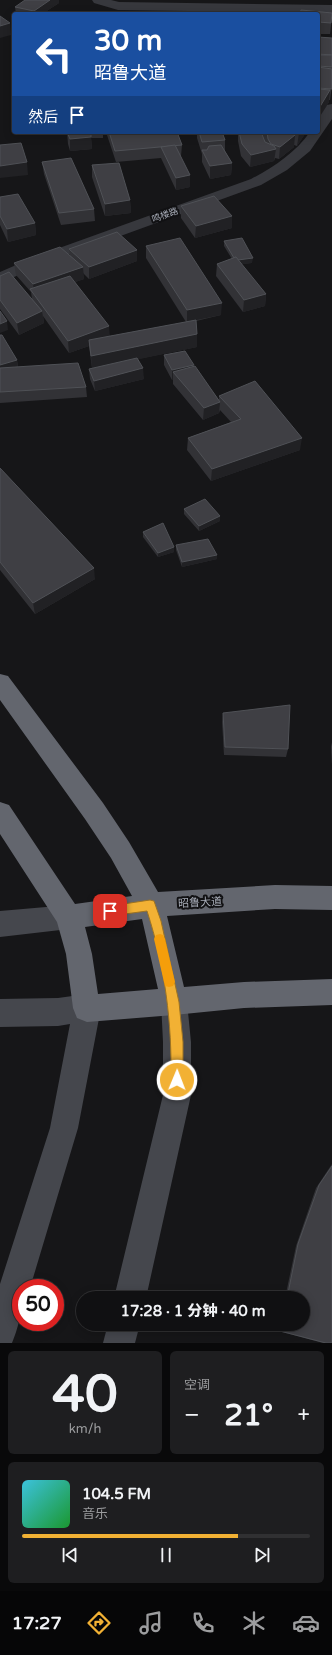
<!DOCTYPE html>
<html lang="zh">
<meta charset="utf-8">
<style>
:root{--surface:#101012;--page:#1e1e20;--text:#f1f3f6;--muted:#9c9d9f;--line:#303032;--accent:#f2b134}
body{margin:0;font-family:"Varela Round","Noto Sans SC",sans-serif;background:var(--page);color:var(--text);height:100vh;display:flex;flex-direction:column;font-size:15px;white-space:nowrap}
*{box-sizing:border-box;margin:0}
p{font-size:13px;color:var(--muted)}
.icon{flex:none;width:22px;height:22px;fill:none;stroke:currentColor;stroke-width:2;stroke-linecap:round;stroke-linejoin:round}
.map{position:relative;height:1343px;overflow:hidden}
.details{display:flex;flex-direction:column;gap:8px;padding:8px;background:#09090a;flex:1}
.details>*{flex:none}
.guide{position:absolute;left:12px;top:12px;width:308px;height:122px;border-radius:4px;box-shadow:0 2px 10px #0003,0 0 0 1px var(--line);background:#1a4fa0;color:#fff;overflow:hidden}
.speed{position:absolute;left:12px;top:1279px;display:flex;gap:8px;font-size:20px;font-weight:700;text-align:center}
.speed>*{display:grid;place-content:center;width:52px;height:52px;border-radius:50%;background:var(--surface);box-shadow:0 2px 10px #0003,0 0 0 1px var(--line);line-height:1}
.speed .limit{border:6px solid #d22;background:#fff;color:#111}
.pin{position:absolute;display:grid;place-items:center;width:34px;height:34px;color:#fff;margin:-17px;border-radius:8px;box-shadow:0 2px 6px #0006}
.me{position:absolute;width:44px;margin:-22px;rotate:1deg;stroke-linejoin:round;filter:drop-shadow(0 0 3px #0008)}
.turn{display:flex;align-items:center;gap:14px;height:84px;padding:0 16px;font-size:18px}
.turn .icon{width:52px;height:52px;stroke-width:2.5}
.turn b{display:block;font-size:28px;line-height:34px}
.then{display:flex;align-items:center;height:38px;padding:0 16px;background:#0003;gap:8px;font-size:15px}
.big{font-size:30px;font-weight:800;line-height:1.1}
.details .tile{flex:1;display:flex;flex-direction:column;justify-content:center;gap:6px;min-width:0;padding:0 14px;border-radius:6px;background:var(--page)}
.details .dial{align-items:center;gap:0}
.dial b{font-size:52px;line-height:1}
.song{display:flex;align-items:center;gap:12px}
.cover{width:48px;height:48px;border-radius:6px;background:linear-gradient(135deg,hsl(190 70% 55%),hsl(130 70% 35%))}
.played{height:4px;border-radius:2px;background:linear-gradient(90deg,var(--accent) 75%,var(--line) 75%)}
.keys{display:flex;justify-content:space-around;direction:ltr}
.heat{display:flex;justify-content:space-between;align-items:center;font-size:22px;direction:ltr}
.details .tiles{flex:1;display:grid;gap:8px;grid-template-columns:1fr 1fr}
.tile:last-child{grid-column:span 2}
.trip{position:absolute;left:76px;top:1291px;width:234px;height:40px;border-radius:20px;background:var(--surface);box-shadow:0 2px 10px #0003,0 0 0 1px var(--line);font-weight:800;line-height:40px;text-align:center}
.tabs{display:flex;height:64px;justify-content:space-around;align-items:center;background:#060607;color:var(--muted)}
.tabs .icon{width:28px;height:28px}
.tabs .on{color:var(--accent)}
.tabs b{font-size:18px;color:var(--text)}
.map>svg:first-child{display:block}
</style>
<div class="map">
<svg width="332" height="1343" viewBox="0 0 332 1343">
<rect width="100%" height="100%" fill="#161618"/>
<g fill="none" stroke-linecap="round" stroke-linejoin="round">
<g fill="#37383d" fill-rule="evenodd">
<path d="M92 0H111L119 2 332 5V13L118 10 94 3Z"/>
<path d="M332 104V119L310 151 287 170 261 185 49 262 0 283V272L37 256 251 179C274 167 295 153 310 132H318V119L327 105Z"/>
</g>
<g fill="#45474d" fill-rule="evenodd">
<path d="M69 905 78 908 82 917 78 926 69 929 0 937V911Z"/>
<path d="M174 989 184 992 187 1002 191 1042V1095L146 1298H114L163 1095V1042L161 1002 164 992Z"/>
<path d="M87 994 97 998 101 1008 78 1128 30 1288H21C21 1311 21 1321 12 1343H0V1284L50 1128 70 1024 58 1026 0 1027V999L58 998Z"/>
<path d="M108 1324H140L135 1343H103Z"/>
</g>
<path fill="#63666e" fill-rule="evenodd" d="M0 674 8 676 103 803 129 842 158 892 275 885 332 886V910L275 909 167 916 184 987 244 982 332 979V1005L244 1008 174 1015 87 1022 77 1018 73 1008 66 954 57 922 0 834V802L9 805 75 904 132 896 111 858 85 819 0 700ZM142 919 158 989 98 994 92 954 85 927Z"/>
</g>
<g fill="#323236">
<path d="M59 3 42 14H16L15 7Z"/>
<path d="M318 14 332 17 330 34H318Z"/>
<path d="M318 37 332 38V85L330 100H329V102L318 119Z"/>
<path d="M67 132H103V138H91L92 149 70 151 68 144Z"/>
<path d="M106 132H177L182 145 181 156 180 157 190 175V187L176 190 161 158 116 162Z"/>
<path d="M197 132H222L225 140V151L232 163 231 175 210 179 202 162V154L197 138Z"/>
<path d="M238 132H250V133H255V132H306H305V134L297 146 294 145V147L279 159 275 158 274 161 250 167 241 156 238 141Z"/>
<path d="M42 162 94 209 95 221 61 225 44 174Z"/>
<path d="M92 165 130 200 131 213 105 216 92 177Z"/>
<path d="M0 197 35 223 36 235 8 242 0 225Z"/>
<path d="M181 206 232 216V228L195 238 181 218Z"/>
<path d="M224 241 252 263 241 264 266 294 265 306 243 312 216 276 217 264 232 259 224 246Z"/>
<path d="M146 246 221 315 196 321 197 347 138 359 144 379 95 391 90 379 89 369 92 368 89 346 69 353 43 316 44 323 19 335 0 309V276L32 299 31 292 16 275 14 263 70 255 69 249 137 250V261L89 279 83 273 84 279 75 282 110 336 186 322 146 258Z"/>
<path d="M0 335 17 360 18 367 86 387 87 397 0 403Z"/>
<path d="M164 355 194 365V367L219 400V396L300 450 211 481 187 450 188 438 231 422 220 410 219 413 203 420 173 384V380H172L164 365Z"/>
<path d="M0 468 95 579 35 614 0 570Z"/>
<path d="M184 509 220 521 199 531 184 514Z"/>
<path d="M143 532 174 552 158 557 143 537Z"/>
<path d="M176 545 217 559 182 567 176 550Z"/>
<path d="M223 713 288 749 286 757 224 755 222 722Z"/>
<path d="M332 742V765L331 747Z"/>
<path d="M332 1164V1343H323L278 1331 279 1324H303V1298H285L296 1246 316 1188Z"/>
</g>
<g fill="#212124">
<path d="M50 0H59V3L42 14H34V11Z"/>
<path d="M10 23 11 35 0 38V26Z"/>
<path d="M330 90 329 102 318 119V110Z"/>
<path d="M300 132H305V134L297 146 299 133Z"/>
<path d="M295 135 294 147 279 159 280 147Z"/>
<path d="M91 137 92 149 70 151V139Z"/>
<path d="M276 149 274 161 250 167 251 155Z"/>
<path d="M27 162 28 175 0 178V166Z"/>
<path d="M232 163 231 175 210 179V166Z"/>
<path d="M190 175V187L176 190V178Z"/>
<path d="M130 200 131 213 105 216V204Z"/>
<path d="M232 216V228L195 238 196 226Z"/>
<path d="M35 223 36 235 8 242 7 229Z"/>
<path d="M137 250V261L89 279V267Z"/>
<path d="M253 258 252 263 235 265 236 260Z"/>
<path d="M83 267 84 279 35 296 34 294 33 284Z"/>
<path d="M266 294 265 306 243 312 244 300Z"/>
<path d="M222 303 221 315 187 322V310Z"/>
<path d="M42 311 44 323 19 335 17 323Z"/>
<path d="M7 321 8 330 0 333V324Z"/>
<path d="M109 326 110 338 89 340V346L69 353 68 341Z"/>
<path d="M197 334V347L92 369 91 356Z"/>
<path d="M17 360 18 369 0 374V365Z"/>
<path d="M194 365 193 375 173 372V380H172V370Z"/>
<path d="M143 368 144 379 95 391 94 381Z"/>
<path d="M220 402 219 413 203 420 204 408Z"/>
<path d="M302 438 300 450 211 481 212 469Z"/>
<path d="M220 516V521L199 531V526Z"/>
<path d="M174 547V552L158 557V553Z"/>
<path d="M217 555V559L182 567V562Z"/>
<path d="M94 568 95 579 35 614 33 603Z"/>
</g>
<g fill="#3f3f44" stroke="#4f5156">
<path d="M25 0H50L34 11 15 7Z"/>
<path d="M301 10 332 13 331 23 318 22V14H300Z"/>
<path d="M0 16 10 23 0 26Z"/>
<path d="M318 37 332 38V55L318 54Z"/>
<path d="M318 55H332V67L318 66Z"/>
<path d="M318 67 332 69V89L318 88Z"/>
<path d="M318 89 330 90 318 110Z"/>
<path d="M67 132H91V137L70 139Z"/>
<path d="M109 132H177L182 145 115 151Z"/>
<path d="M199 132H222L225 140 202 142Z"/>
<path d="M239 132H250V133L261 132 265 142 274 146 276 149 251 155 242 144Z"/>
<path d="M267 132H277L295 135 280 147 271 144 268 139Z"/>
<path d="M286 132H300L299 133Z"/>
<path d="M21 143 27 162 0 166V145Z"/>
<path d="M175 145 190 175 176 178 161 147Z"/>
<path d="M221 145 232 163 210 166 202 150H207L209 146Z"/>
<path d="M71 158 94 209 59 213 42 162Z"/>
<path d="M119 163 130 200 105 204 92 165Z"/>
<path d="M18 194 35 223 7 229 0 216V197Z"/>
<path d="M214 196 232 216 196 226 181 206Z"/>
<path d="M117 232 137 250 89 267 69 249Z"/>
<path d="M180 238 222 303 187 310 146 246Z"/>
<path d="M242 238 253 258 238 260 236 257 234 258 224 241Z"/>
<path d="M60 247 83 267 33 284 14 263Z"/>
<path d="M236 257 266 294 244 300 217 264Z"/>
<path d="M9 272 42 311 17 323 0 300V276Z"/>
<path d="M70 276 109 326 68 341 30 289Z"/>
<path d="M0 311 7 321 0 324Z"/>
<path d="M196 320 197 334 91 356 89 340Z"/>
<path d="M0 335H2L17 360 0 365Z"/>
<path d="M185 351 194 365 172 370 164 355Z"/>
<path d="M137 358 143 368 94 381 89 369Z"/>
<path d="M78 363 86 387 0 392V368Z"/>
<path d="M195 366 220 402 204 408 173 372Z"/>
<path d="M255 381 302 438 212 469 188 438 241 419 219 396Z"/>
<path d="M0 468 94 568 33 603 0 562Z"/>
<path d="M205 499 220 516 199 526 184 509Z"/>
<path d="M163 523 174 547 158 553 143 532Z"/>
<path d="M208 539 217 555 182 562 176 545Z"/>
<path d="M290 705 288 749 225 747 223 713Z"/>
<path d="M332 1166V1343H326L280 1331 282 1324H303V1298H287L298 1244 319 1185Z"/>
</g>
<path fill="#f2b134" stroke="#9d7322" d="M150 900 154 901 161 921 179 1002 183 1042V1080L181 1084 177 1086 173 1084 171 1080C172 1023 165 966 147 911L110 916 106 915 104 911 106 907 110 906Z"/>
<path fill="#f59e0b" d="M160 934 163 935 165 939 175 982 173 986 169 987 165 986 164 982 154 939 156 935Z"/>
<g text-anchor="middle" stroke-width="4" stroke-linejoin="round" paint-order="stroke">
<g font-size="9" fill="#a8adb8" stroke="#111113">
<text transform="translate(165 215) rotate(-20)" y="3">鸣楼路</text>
</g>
<g font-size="11" fill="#a8adb8" stroke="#111113">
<text transform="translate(200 902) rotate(-3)" y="4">昭鲁大道</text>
</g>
</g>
</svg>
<div class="speed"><div class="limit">50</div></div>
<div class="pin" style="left:110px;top:911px;background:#d93025"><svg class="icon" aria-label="arrive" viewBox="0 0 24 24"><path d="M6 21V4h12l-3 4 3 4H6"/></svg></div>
<svg class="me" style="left:177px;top:1080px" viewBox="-20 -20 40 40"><circle r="17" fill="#f2b134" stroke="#fff" stroke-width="3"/><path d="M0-11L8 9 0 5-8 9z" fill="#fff"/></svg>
<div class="trip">17:28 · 1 分钟 · 40 m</div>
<div class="guide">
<div class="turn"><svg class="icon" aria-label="left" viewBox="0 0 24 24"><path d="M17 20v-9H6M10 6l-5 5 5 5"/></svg><div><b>30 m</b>昭鲁大道</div></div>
<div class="then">然后<svg class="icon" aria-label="arrive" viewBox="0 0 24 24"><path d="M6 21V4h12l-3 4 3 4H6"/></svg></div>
</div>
</div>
<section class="details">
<div class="tiles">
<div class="tile dial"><b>40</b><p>km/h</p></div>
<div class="tile"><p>空调</p>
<div class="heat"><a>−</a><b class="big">21°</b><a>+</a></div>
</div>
<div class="tile">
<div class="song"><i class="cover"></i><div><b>104.5 FM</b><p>音乐</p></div></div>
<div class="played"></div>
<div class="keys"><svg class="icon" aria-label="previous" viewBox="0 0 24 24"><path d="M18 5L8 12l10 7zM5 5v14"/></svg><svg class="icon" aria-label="pause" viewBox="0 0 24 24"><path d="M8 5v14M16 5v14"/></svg><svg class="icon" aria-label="next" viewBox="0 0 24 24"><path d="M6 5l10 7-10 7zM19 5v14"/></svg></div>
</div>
</div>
</section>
<nav class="tabs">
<b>17:27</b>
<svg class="icon on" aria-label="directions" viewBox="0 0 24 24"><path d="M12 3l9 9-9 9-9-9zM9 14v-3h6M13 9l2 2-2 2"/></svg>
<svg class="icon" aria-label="music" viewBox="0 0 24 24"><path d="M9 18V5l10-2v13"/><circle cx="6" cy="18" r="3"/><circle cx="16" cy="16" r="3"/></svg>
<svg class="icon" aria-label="phone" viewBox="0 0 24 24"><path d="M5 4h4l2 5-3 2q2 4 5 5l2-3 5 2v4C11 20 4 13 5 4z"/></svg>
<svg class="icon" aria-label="climate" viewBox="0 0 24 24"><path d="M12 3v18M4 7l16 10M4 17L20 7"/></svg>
<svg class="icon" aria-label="car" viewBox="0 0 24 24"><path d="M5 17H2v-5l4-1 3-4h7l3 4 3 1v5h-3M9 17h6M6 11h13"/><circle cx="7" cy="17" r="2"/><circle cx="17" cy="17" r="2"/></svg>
</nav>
